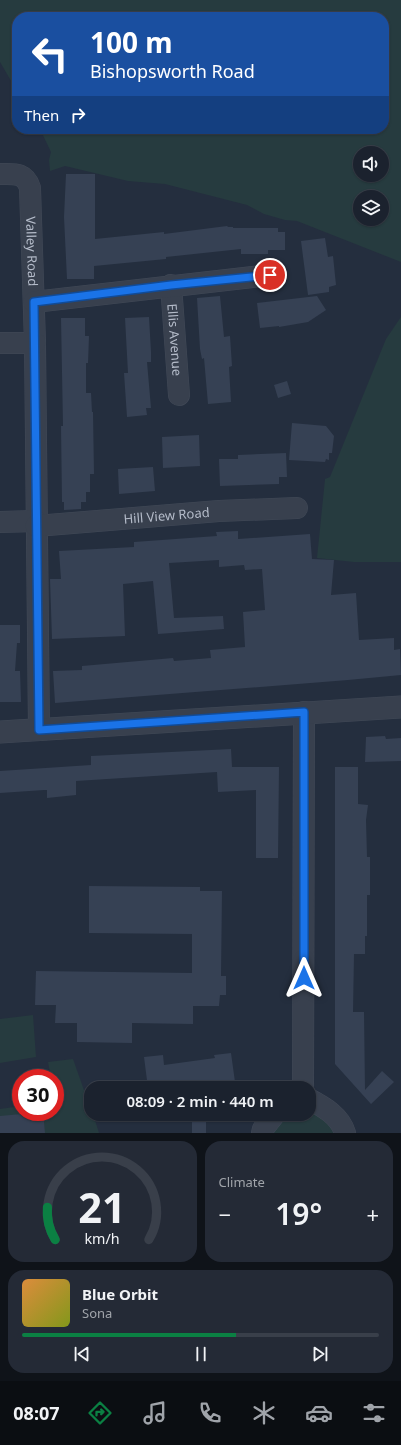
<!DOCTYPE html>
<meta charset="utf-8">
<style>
:root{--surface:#1b222e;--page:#242a36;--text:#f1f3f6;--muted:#a0a4aa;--line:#393f4a;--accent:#0b8043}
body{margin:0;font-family:"Noto Sans",sans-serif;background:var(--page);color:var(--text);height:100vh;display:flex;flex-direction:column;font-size:15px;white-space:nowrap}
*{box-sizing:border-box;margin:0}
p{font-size:13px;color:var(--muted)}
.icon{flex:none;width:22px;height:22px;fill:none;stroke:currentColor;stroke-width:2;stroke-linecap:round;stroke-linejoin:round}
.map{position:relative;height:1133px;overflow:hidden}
.side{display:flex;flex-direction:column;gap:8px;padding:8px;background:#0f1319;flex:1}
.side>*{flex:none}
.banner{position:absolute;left:12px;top:12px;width:377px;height:122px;border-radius:16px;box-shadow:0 1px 3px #0004,0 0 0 1px var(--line);background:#1a4fa0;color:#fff;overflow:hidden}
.buttons{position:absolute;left:353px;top:146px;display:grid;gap:8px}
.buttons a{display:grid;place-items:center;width:36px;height:36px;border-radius:50%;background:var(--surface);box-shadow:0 1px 3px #0004,0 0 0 1px var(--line);font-size:20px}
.speed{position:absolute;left:12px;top:1069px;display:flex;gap:8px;font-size:20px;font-weight:700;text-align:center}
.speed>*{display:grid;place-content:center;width:52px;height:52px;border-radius:50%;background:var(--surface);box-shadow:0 1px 3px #0004,0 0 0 1px var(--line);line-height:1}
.speed .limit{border:6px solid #d22;background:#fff;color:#111}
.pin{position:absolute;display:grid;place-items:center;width:34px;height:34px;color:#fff;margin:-17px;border:2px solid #fff;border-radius:50%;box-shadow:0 1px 4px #0007}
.me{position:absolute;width:44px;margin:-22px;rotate:0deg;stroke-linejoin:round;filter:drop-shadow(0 0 3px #0008)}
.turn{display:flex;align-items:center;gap:14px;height:84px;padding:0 12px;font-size:18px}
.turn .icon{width:52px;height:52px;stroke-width:2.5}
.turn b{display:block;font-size:28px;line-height:34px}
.then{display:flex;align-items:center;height:38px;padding:0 12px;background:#0003;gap:8px;font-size:15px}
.big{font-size:30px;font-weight:600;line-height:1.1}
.side .tile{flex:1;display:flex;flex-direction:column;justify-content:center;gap:6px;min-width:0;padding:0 14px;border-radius:16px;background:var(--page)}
.side .dial{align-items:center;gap:0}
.dial svg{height:104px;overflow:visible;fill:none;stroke:var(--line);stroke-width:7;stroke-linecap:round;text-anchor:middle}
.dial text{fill:var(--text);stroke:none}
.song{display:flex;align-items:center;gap:12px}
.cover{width:48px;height:48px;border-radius:6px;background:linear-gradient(135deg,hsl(30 70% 55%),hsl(70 70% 35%))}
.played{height:4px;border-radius:2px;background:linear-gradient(90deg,var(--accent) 60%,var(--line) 60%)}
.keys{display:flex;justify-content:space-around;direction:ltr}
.heat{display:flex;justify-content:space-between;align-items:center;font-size:22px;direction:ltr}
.side .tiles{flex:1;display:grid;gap:8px;grid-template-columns:1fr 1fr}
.tile:last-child{grid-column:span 2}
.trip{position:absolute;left:84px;top:1081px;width:232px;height:40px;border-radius:16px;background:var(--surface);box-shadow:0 1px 3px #0004,0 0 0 1px var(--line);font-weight:600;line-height:40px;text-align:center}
.tab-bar{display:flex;height:64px;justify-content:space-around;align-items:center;background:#0b0e12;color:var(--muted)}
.tab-bar .icon{width:28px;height:28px}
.tab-bar .active{color:var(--accent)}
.tab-bar b{font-size:18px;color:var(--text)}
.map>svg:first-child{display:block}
</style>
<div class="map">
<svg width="401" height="1133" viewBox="0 0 401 1133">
<rect width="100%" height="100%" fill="#242e3e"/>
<g fill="#263b3f" fill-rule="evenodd">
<path d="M0 0H401V262L297 221 285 220 264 214 247 205 165 184 128 181 65 166 50 171 49 160 51 152 40 129H384V17H17V91L0 62ZM360 153H382V175H360ZM360 197H382V219H360Z"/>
<path d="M401 317V562H354L317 558 325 479 330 477 386 339Z"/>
<path d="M33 1015 36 1057 0 1063V1019Z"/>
<path d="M73 1059 91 1110V1114H93L99 1133H0V1109L21 1106V1112H55V1078H51L48 1062Z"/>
<path d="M309 1107 316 1109 337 1133H270L273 1127 290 1114H309Z"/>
</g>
<g fill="#364154">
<path d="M66 174H95V239L164 232V234L227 226 228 227H233V228H278V232H285V250H268V254H241V249L166 257V259L94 266V279H67L64 217Z"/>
<path d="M325 238 328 257 333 256 336 285 329 287V292L308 295 301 241Z"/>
<path d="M220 296 224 337 230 336 232 366 229 367 231 402 208 404 204 358 202 359 200 349 197 298Z"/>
<path d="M317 296 326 310 308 322 279 327V326L260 328 257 303Z"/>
<path d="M149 317 151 352V362H147L151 408H146L147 415 127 417 124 373H128L125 318Z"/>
<path d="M61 318H85V336H89L88 363H86V393H91L92 412H93L94 474H90V492H86V502H81V509L64 510V502H62L61 426H63Z"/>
<path d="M287 381 291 394 278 398 274 385Z"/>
<path d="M292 423 326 426 334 436 332 453H329V460L326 459 325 462 289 460Z"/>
<path d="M199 435 200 466 163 468 162 437Z"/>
<path d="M286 453 287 477H279V484L220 486 219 459H238V455Z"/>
<path d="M153 467 155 491 119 494 118 469Z"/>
<path d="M238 531V539L310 534 312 559 334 560 331 595 356 593 359 640 394 638V650L400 649 401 675 348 680 55 703 53 671 82 670V666L173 658 174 661 211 658 210 650 245 647 243 612 265 610 262 569 245 570 244 565 219 567V560L169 563 174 618 223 616 224 629 158 634 153 581 123 584 125 636 52 639 50 579H61L59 551 134 547V542L217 536 216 532Z"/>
<path d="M0 625H20V643H17L15 671H20L21 702H0Z"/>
<path d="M385 736 386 739 401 738V761L365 762 366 737Z"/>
<path d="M231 749 232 767H279L278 858H256V790L218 792 217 772 76 781V795L47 798V790H44L0 793V771L91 765V756Z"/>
<path d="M335 767H358V804L368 805 366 820 367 857H370V895H367V936H365V954H354L353 1012H364L365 1090 382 1071 394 1082 371 1104 335 1064Z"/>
<path d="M89 886 200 887V891H222L221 976H226V995H220L219 1006H193V1024L132 1023V1043L77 1042V1023H55L56 1005H35L36 971 192 973V934L89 933Z"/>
<path d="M231 1053 235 1082 190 1088H148L144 1057 163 1055 164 1065 215 1058 214 1055Z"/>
<path d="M43 1112 45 1133H0V1116Z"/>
<rect x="192" y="1116" width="14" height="17"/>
</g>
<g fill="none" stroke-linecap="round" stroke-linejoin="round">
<g stroke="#414957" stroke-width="22">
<g id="minor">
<path id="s1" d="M0 174C14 174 25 172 30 188L35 343 39 730"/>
<path id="s2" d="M171 285 179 395"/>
<path d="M34 302 270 275"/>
<path d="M0 343H35"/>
<path d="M0 522 36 521"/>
<path id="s3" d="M36 526 219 511 297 508"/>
<path d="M303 1088 304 712"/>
<path d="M309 1099C324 1107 340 1116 345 1133"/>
<path d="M262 1133 263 1129 275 1114"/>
</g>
</g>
<g stroke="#414957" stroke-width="23">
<path id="tertiary" d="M0 732 401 707"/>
</g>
<use href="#minor" stroke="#38404e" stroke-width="21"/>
<use href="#tertiary" stroke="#38404e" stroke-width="22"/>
</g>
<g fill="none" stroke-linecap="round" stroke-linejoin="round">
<g stroke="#114b97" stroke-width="10">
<path id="route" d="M270 275 171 285 34 302 39 730 304 712V978"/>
</g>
<use href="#route" stroke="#1a73e8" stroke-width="7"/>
</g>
<g text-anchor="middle" stroke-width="4" stroke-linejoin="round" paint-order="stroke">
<g font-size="13" fill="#b4bbc9" stroke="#1d2533">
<text dy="5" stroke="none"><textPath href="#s1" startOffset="100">Valley Road</textPath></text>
<text dy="5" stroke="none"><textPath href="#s2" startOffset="55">Ellis Avenue</textPath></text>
<text dy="5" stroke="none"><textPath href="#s3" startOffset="131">Hill View Road</textPath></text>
</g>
</g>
</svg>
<div class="buttons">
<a><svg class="icon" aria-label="sound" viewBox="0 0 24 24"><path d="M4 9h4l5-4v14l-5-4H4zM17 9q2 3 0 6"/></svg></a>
<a><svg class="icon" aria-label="layers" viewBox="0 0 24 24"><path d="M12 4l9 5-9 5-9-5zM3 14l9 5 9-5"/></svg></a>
</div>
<div class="speed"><div class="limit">30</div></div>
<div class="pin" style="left:270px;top:275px;background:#d93025"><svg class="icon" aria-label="arrive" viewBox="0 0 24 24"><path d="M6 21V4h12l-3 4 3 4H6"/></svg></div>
<svg class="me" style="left:304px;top:978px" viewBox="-20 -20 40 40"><path d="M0-17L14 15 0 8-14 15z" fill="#1a73e8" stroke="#fff" stroke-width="4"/></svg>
<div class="trip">08:09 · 2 min · 440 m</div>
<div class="banner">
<div class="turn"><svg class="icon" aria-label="left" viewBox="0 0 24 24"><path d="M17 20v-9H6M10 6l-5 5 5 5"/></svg><div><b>100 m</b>Bishopsworth Road</div></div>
<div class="then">Then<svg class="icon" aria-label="right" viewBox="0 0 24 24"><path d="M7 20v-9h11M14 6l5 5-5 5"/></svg></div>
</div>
</div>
<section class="side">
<div class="tiles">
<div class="tile dial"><svg viewBox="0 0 100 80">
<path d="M14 69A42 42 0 1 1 86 69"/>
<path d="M14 69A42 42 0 0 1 8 44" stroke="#0b8043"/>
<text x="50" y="56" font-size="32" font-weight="700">21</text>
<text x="50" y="72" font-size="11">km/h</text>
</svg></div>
<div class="tile"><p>Climate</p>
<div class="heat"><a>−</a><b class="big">19°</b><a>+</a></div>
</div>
<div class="tile">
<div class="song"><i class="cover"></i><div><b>Blue Orbit</b><p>Sona</p></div></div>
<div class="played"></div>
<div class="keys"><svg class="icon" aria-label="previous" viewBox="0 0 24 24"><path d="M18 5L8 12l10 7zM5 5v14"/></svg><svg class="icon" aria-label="pause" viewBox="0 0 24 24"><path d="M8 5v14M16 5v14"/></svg><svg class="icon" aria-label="next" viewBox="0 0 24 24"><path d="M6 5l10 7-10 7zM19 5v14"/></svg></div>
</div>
</div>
</section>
<nav class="tab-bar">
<b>08:07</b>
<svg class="icon active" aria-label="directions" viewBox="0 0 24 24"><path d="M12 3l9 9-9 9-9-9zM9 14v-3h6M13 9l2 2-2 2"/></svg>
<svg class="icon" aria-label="music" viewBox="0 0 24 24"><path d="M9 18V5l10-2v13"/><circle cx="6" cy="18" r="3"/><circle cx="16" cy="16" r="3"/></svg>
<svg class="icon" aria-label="phone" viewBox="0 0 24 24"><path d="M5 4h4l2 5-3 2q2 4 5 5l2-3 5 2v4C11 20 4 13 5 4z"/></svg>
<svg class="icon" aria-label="climate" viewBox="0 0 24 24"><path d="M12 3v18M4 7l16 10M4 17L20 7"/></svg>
<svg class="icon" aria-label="car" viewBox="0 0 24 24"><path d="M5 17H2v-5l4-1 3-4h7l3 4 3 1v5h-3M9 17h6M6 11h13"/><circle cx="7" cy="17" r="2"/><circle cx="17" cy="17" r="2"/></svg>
<svg class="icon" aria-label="filters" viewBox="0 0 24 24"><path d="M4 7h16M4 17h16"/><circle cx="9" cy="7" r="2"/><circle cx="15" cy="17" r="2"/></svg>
</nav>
